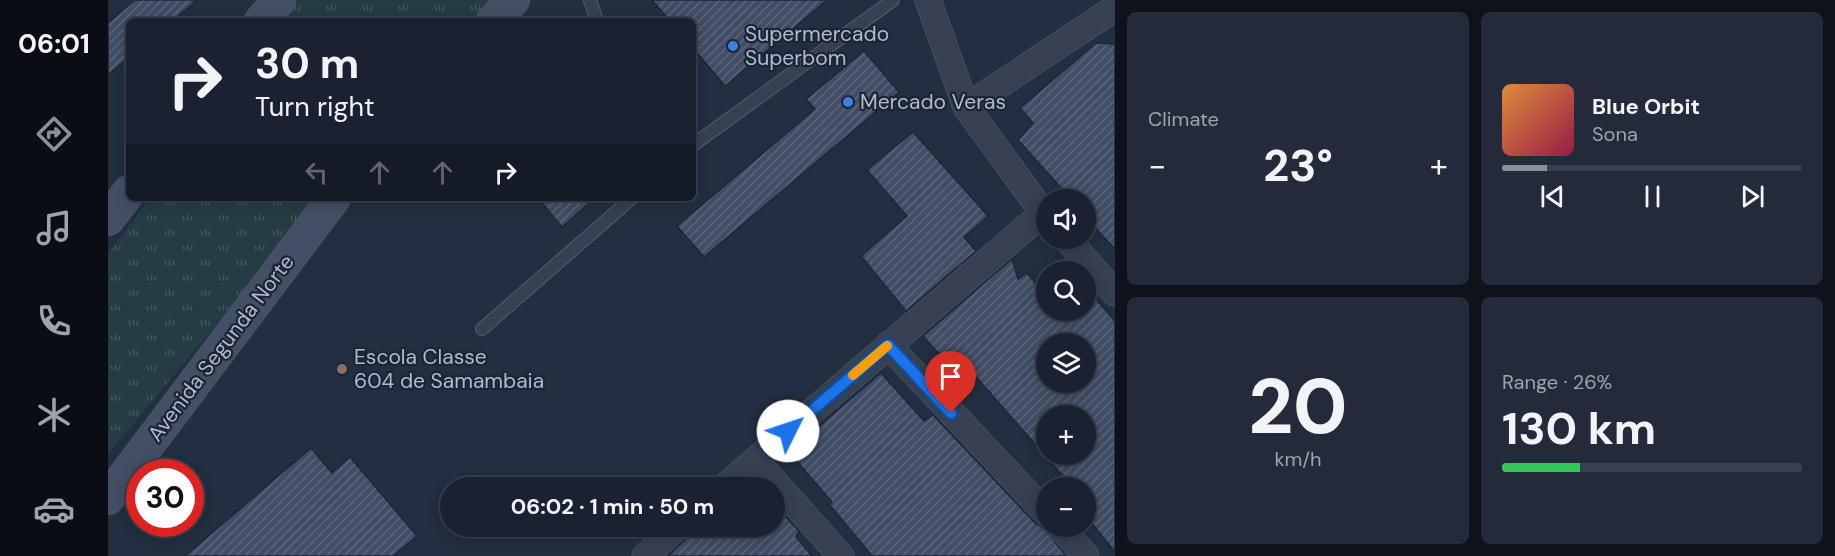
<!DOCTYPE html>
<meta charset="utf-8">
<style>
:root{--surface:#1a2231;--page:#232a39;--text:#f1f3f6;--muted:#9fa4ab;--line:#383f4d;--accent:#8c9099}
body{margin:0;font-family:"DM Sans",sans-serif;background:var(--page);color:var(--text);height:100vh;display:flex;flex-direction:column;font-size:22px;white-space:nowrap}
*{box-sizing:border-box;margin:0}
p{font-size:20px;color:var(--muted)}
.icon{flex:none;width:33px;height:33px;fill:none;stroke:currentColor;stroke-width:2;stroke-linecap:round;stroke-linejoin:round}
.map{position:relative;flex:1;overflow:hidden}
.details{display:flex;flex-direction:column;gap:12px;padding:12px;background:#0e131b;width:720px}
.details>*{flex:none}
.hud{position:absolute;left:18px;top:18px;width:570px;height:183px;border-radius:9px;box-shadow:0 3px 15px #0003,0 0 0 2px var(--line);background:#1a2231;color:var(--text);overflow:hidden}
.fabs{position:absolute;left:928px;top:189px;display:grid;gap:12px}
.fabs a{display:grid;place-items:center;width:60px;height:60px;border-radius:50%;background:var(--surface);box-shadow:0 3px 15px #0003,0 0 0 2px var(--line);font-size:30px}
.speed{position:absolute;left:18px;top:459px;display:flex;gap:12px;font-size:30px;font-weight:700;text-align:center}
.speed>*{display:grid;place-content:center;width:78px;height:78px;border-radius:50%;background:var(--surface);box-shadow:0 3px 15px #0003,0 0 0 2px var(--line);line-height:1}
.speed .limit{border:9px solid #d22;background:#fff;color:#111}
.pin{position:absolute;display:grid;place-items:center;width:51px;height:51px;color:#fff;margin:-62px -26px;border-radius:50% 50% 50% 0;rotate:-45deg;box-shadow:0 0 6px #0007}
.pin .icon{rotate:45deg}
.me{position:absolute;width:66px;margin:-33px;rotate:49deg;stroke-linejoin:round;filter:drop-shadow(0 0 4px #0008)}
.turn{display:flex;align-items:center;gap:21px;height:126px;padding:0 30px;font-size:27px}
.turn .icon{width:78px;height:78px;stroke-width:2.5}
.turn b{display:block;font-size:42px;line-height:51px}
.lanes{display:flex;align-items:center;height:57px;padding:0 30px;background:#0003;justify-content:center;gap:30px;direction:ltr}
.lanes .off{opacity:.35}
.big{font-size:45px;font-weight:700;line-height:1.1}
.details .widget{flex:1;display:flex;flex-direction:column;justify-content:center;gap:9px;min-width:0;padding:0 21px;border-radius:9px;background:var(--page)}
.details .dial{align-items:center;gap:0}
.dial b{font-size:78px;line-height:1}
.song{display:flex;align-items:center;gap:18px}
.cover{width:72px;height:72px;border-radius:9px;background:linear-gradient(135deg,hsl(30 70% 55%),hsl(340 70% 35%))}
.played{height:6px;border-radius:3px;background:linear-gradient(90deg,var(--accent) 15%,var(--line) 15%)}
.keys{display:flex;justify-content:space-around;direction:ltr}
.heat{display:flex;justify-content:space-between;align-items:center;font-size:33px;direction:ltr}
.charge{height:9px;border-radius:4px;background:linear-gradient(90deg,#34c759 26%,var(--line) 0)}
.details .tiles{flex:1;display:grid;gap:12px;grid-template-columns:repeat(2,1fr)}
.trip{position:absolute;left:332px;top:477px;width:345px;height:60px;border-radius:30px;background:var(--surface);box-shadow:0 3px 15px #0003,0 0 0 2px var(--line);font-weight:700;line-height:60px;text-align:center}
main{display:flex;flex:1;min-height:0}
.tab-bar{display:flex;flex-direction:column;width:108px;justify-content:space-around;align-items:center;background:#0a0e14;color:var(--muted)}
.tab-bar .icon{width:42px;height:42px}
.tab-bar .current{color:var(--accent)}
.tab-bar b{font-size:27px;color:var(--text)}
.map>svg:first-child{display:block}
</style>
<main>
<nav class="tab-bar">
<b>06:01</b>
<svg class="icon current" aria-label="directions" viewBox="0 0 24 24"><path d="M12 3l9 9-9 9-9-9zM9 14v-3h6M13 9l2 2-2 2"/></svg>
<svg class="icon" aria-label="music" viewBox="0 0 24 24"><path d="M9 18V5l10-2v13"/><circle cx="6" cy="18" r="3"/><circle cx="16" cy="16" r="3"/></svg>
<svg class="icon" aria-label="phone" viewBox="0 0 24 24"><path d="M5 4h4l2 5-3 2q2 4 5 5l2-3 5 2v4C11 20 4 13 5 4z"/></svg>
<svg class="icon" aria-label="climate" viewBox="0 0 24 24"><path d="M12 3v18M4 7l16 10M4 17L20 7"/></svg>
<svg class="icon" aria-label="car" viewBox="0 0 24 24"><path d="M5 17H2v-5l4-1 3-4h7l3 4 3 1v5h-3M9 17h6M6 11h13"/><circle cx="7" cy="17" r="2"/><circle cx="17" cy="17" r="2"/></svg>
</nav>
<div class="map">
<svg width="1007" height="556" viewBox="0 0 1007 556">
<defs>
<pattern id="grass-tufts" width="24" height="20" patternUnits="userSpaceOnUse" patternTransform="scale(1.5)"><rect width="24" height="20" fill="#243d42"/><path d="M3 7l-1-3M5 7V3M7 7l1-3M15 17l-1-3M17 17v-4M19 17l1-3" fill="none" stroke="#41575c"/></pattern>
<pattern id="building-hatch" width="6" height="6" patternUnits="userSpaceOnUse" patternTransform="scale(1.5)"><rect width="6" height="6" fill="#414d64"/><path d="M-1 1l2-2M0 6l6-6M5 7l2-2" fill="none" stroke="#5a6579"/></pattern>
</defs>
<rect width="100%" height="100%" fill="#222e41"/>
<g fill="url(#grass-tufts)">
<path d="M188 0H387L368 21H173Z"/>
<path d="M42 198H214L0 454V254Z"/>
</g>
<g fill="url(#building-hatch)" stroke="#1d2738" stroke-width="1.5" fill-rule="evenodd">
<path d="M27 0H89L64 21H21V57L0 75V23Z"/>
<path d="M544 0H719L617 86 585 48V21H562Z"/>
<path d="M988 43 1007 44V249L978 218V200H964L910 140 925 123 912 108Z"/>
<path d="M756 51 791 92 596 257 569 226 707 109 698 99Z"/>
<path d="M805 132 880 216 856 237 868 251 798 311 753 256 799 216 759 170Z"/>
<path d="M430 198H487L454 227Z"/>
<path d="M904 259 910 279 919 273 936 293 939 290V310H978V288L1007 321V552L978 516V488H955L949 481 955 476 869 378 860 386 815 336ZM939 344H978V382H939ZM939 416H978V454H939Z"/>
<path d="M773 373 816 421 825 415 928 524 936 528 958 556H764L721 504 724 502 681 452Z"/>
<path d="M203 448 224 473 242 457 309 536 285 556H77Z"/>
<path d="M666 504 691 531 688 537 704 556H560L591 526H666Z"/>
</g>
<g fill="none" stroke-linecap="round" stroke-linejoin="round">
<g stroke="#545e6e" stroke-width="14">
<g id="lane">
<path d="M482 0 489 21"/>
<path d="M585 145 785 0"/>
<path d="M374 329 524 198"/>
</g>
</g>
<g stroke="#545e6e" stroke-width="27">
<g id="street">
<path d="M820 0 858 107 939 218"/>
<path d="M858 107 1007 8"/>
<path d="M958 238 1007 293"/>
<path d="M780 345 939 514"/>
<path d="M647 460 733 556"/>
<path d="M615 488 935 213"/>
<path d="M951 526 978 556"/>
<path d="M537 556 571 526"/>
</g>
</g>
<g stroke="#545e6e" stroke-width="34">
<g id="secondary">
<path d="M153 21 171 0"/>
<path d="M385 21 405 0"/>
<path d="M0 219 21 192"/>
<path d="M0 498 226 198"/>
</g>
</g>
<use href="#lane" stroke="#364051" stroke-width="12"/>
<use href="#street" stroke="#364051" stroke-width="26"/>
<use href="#secondary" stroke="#444e64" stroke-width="33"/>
</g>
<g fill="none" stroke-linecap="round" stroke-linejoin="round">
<g stroke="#114b97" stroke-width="15">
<path id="route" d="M680 431 780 345 843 413"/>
</g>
<use href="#route" stroke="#1a73e8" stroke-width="10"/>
<path stroke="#f59e0b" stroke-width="10" d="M745 375 779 346"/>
</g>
<g fill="#3f7fe0" stroke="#1b2536" stroke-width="2">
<circle cx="625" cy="46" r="6"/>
<circle cx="740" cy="102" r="6"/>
</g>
<circle fill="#8d6e63" stroke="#1b2536" stroke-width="2" cx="234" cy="369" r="6"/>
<g text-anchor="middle" stroke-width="4.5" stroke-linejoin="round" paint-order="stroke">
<g font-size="21" fill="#b3bbcb" stroke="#1b2536" text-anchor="start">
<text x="637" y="41">Supermercado<tspan x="637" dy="24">Superbom</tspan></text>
<text x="752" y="109">Mercado Veras</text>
<text x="246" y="364">Escola Classe<tspan x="246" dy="24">604 de Samambaia</tspan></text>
</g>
<g font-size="21" fill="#b3bbcb" stroke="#1b2536">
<text transform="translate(113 348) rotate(-53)" y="7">Avenida Segunda Norte</text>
</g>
</g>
</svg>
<div class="fabs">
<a><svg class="icon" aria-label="sound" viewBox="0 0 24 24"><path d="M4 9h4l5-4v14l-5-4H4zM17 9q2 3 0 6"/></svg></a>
<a><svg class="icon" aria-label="search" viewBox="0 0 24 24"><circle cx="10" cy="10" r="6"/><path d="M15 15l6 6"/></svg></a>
<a><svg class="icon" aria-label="layers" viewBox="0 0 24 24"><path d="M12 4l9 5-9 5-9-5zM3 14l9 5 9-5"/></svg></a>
<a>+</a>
<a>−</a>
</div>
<div class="speed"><div class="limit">30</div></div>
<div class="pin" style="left:843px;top:413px;background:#d93025"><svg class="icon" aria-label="arrive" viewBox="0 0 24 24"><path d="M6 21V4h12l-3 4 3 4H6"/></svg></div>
<svg class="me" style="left:680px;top:431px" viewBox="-20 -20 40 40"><circle r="19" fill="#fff"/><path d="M0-13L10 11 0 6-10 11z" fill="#1a73e8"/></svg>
<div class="trip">06:02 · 1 min · 50 m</div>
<div class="hud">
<div class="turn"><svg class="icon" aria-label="right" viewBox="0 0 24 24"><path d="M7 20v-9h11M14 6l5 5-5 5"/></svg><div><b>30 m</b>Turn right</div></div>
<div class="lanes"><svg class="icon off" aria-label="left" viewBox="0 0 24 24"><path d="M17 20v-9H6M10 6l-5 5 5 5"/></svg><svg class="icon off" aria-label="ahead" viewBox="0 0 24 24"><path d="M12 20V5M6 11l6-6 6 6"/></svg><svg class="icon off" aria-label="ahead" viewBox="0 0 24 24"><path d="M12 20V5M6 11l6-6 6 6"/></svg><svg class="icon" aria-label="right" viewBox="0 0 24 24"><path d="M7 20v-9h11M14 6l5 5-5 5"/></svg></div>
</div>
</div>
<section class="details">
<div class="tiles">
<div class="widget"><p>Climate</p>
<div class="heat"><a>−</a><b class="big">23°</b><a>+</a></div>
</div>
<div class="widget">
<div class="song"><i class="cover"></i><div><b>Blue Orbit</b><p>Sona</p></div></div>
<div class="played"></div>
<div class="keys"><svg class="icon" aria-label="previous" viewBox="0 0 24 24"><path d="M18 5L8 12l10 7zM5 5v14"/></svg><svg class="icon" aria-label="pause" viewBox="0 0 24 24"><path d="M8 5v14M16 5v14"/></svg><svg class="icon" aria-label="next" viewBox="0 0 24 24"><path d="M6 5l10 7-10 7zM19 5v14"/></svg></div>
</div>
<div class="widget dial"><b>20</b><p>km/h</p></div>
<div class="widget"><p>Range · 26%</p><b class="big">130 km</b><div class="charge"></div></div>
</div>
</section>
</main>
